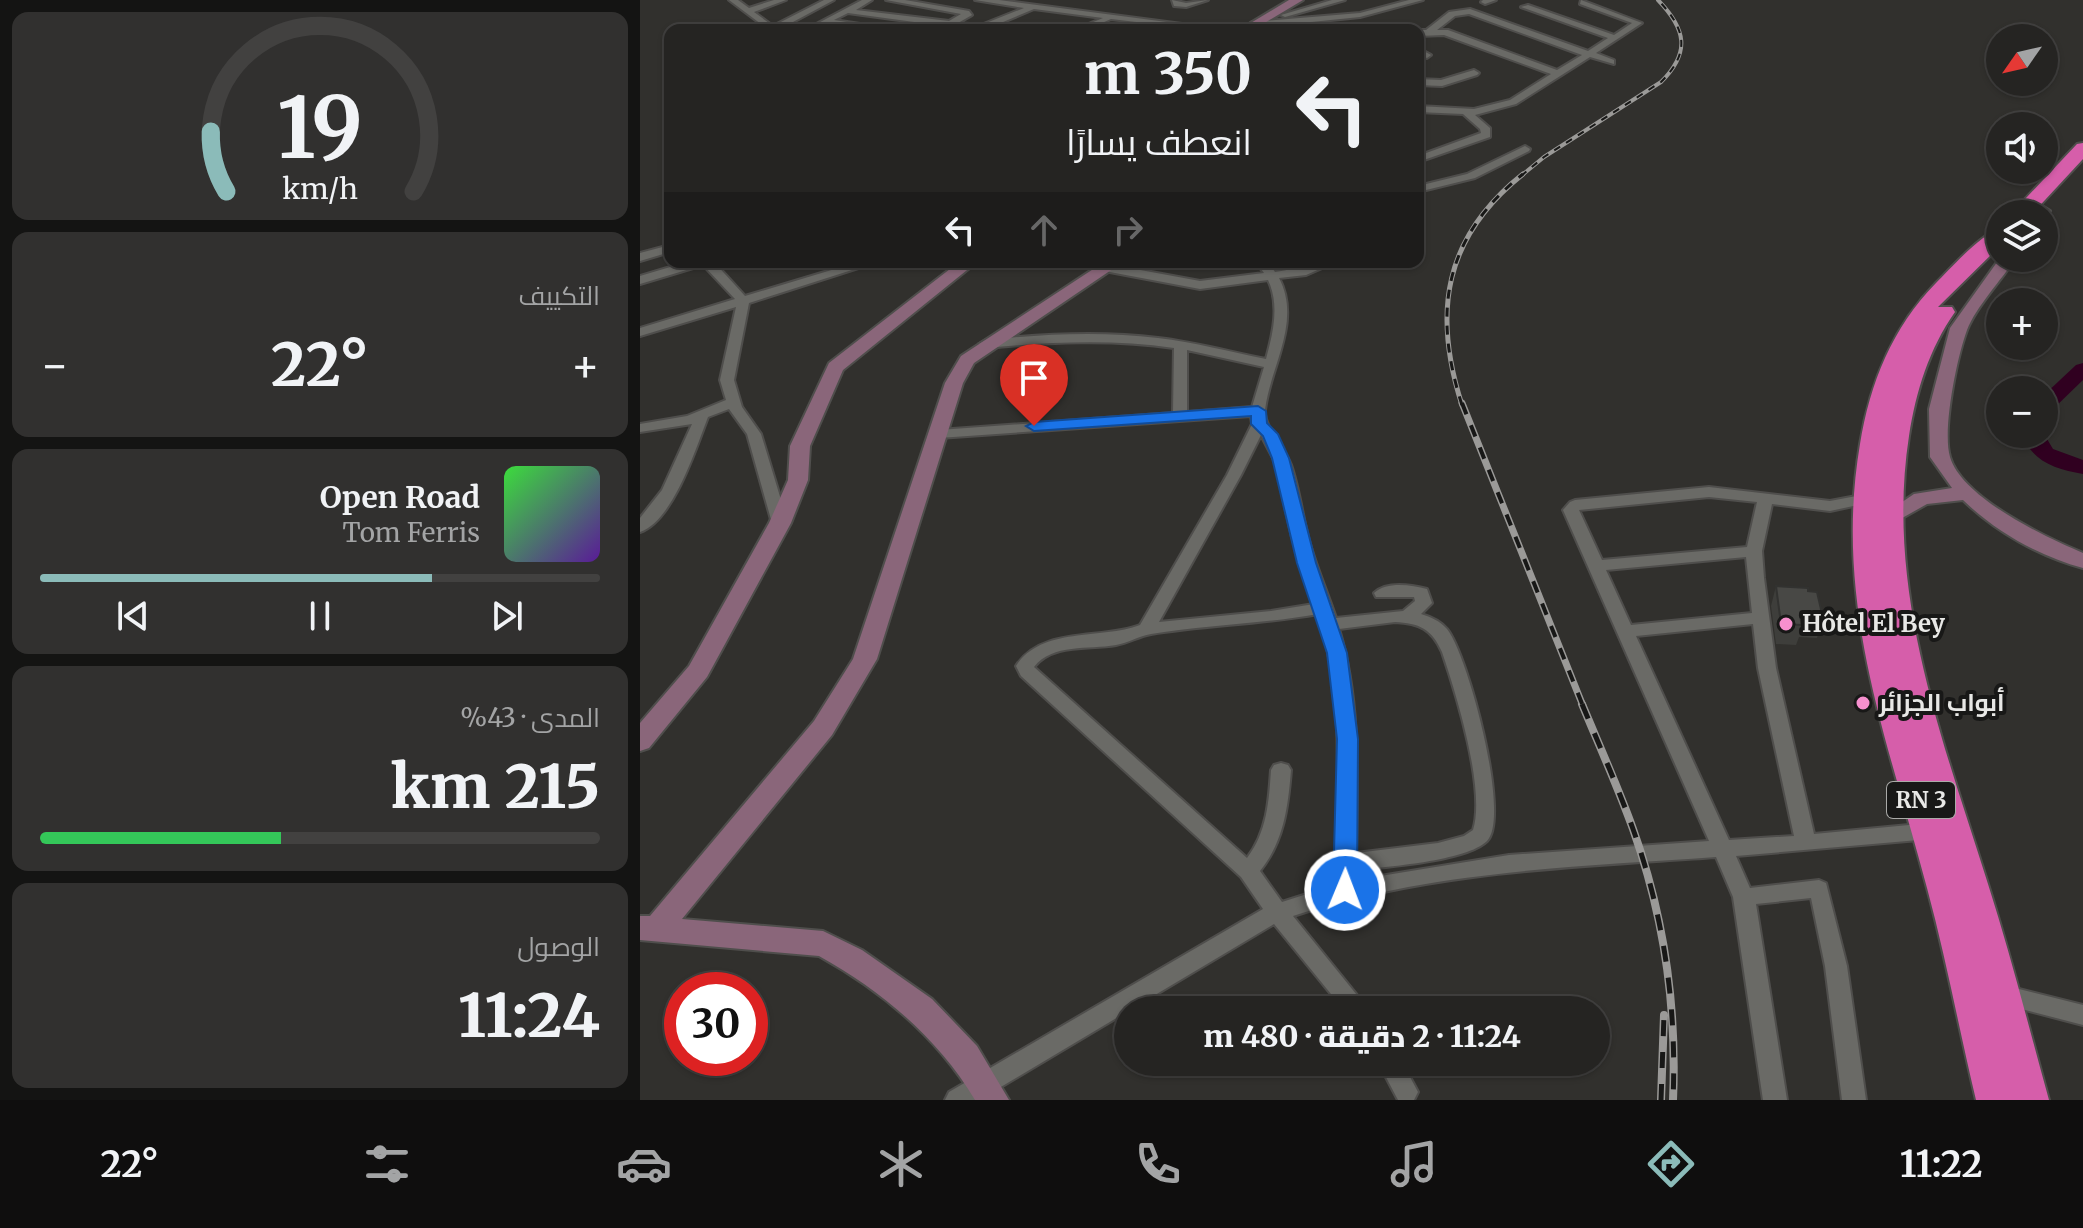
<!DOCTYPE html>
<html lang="ar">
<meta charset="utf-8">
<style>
:root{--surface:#252422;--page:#31302f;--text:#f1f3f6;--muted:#a3a4a5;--line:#424140;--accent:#8bbbb9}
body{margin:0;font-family:Merriweather,Cairo,serif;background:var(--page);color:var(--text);direction:rtl;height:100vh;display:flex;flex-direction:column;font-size:30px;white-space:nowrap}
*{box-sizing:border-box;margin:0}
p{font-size:26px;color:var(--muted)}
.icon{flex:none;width:44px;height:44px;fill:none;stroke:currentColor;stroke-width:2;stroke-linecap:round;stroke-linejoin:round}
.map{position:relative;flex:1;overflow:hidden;direction:ltr}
.details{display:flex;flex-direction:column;gap:12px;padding:12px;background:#141413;width:640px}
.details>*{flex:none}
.banner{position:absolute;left:24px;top:24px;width:760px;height:244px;border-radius:16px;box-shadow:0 2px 6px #0004,0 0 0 2px var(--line);direction:rtl;background:#252422;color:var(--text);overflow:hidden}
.needle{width:52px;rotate:236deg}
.buttons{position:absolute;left:1346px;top:24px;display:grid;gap:16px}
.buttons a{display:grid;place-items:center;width:72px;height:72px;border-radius:50%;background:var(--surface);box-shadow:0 2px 6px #0004,0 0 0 2px var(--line);font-size:40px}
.speed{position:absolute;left:24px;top:972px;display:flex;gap:16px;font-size:40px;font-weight:700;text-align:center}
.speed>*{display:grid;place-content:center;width:104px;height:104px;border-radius:50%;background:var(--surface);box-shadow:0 2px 6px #0004,0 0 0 2px var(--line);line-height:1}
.speed .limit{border:12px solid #d22;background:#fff;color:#111}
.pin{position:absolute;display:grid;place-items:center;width:68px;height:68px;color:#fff;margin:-82px -34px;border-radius:50% 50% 50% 0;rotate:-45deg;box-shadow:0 0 8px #0007}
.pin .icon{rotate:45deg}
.me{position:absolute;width:88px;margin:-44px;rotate:1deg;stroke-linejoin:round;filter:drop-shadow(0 0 6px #0008)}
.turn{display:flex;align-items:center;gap:28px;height:168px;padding:0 40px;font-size:36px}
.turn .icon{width:104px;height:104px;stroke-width:2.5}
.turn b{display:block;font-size:56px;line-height:68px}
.lanes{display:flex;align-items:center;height:76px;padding:0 40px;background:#0003;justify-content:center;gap:40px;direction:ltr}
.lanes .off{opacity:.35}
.big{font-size:60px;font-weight:800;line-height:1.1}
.details .card{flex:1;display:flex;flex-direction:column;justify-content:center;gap:12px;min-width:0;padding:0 28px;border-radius:16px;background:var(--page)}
.details .dial{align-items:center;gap:0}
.dial svg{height:208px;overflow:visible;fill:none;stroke:var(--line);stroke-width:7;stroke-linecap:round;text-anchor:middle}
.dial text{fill:var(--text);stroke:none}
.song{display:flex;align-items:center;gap:24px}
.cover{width:96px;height:96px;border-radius:12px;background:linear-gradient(135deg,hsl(120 70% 55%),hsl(270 70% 35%))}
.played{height:8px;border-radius:4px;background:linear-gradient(90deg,var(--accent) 70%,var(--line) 70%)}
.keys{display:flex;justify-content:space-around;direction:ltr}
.heat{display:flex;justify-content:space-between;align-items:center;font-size:44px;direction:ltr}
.charge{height:12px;border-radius:6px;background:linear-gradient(90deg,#34c759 43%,var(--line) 0)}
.trip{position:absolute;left:474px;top:996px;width:496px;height:80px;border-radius:40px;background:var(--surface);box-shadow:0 2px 6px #0004,0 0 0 2px var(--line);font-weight:800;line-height:80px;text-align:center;direction:rtl}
.menu{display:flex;height:128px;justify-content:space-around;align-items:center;background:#0f0e0e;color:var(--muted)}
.menu .icon{width:56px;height:56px}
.menu .on{color:var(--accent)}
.menu b{font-size:36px;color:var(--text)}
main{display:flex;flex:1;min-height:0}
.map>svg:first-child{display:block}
</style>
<main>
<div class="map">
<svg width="1443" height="1100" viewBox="0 0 1443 1100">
<rect width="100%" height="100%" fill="#31302d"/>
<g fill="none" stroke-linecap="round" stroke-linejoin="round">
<g fill="#300020" fill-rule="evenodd">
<path d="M1443 363V380L1411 411 1404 413V395L1436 365Z"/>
<path d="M1382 434H1404L1413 449 1443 460V474C1416 469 1392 462 1382 434Z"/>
</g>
<g stroke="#4f4e4c" stroke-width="4">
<g id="street">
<path d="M89 0H98L109 8 134 0H146L114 12 133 26 184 0H194L138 30H129Z"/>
<path d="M222 0H232L216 10 309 21 321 14 246 0H265L329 11 332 15 318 23 341 25 384 8 335 0H359L588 30H563L471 19 446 30H434L463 18 394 9 344 30H333L208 13 194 20 259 30 186 24 176 30H165Z"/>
<path d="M532 0 546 3 568 0 546 7 534 6Z"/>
<path d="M692 0H705L645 17 641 15Z"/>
<path d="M769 0H783L720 17 612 28 608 25 612 22 720 13Z"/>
<path d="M843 0H856L845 4 841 2Z"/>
<path d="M941 0 1002 23 956 53 974 60V64L950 57 876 104 835 115 850 128V137L778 162V156L841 133 840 129 823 114 778 112V106L834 109 870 100 911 74 804 35 778 36V30H786L809 12 830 9 948 51 968 38 881 7 888 5 974 35 992 23 940 4ZM829 14 942 55 917 70 808 30H797L815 16Z"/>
<path d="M401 25 409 30H398L397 28Z"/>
<path d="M778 48 791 55 787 58 778 54Z"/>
<path d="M834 70 839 73 837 75 802 86 778 85V79L801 80Z"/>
<path d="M885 146 890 149 889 151 835 178 778 192V186L827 174Z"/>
<path d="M30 245V252L0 261V253Z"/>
<path d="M47 262H74L105 296 218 262H237L109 303 94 380 102 407 121 434 148 523 146 526H134L132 523 107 434 89 409 68 417C56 448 33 521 0 532V518L22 490 52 424 0 432V424L47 416 86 400 80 380 96 307 0 336V328L95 299 63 265 0 284V276Z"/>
<path d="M432 262H457L560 281 624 273 616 262H628L635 272C656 269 675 262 696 262L666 275 639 278C662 322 630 367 625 410 623 426 645 448 651 465 659 488 662 513 668 537 675 564 687 591 696 618L763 611 775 601 774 597H736L734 593C747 581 771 585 787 589L792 603 781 614C791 617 800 621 807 629 828 655 871 817 847 841 827 861 745 867 716 870V880L869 855 1069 841 923 510 930 502 935 500 1069 487 1190 501 1227 494 1232 496 1235 499 1232 502 1190 511 1132 504 1122 551 1124 578 1136 668 1174 834 1290 823 1297 825 1300 831 1297 837 1290 839 1096 856 1110 888 1179 880 1186 883 1207 966 1226 1100H1202L1185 966 1171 898 1116 904 1147 1100H1123L1093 897 1076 857C934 867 789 871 653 916L729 1010H704L634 924 339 1100H305L309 1092 623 909 601 877 381 676 376 666C402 626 461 640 500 625L587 475 612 424 611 416 299 438 292 434 299 430 533 413 534 348C472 339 409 342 346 348L339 344 346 340C403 334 461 331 518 338 554 342 590 352 626 359 633 333 640 305 628 280L560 289 438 266ZM547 350 624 367 612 407 547 412ZM621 435 635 462 652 537 674 604 631 611 519 622 601 475ZM1069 497 1117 502 1107 547 962 560 939 510ZM1106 557 1112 613 991 625 966 570ZM678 614C706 700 697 796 695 885L642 902 620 871C644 841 648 807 651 770L648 765 641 763 634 765 631 770C629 801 627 832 607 858L394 667C413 643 448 650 476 645 488 643 499 636 511 634 566 625 623 624 678 614ZM755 622C779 623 792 629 802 652 816 693 846 790 833 830L824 836 798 843 716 853C717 779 721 701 699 629ZM1113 624 1118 668 1154 836 1089 840 996 636Z"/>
<path d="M1363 985 1443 1005V1025L1355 1002 1352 995 1355 988Z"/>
<path d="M738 1062H762L778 1092 774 1100H758Z"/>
</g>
</g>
<g stroke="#4f4e4c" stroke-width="4">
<g id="secondary">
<path d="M649 0H663L613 30H599Z"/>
<path d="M1402 206 1410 211 1405 217 1404 214H1392Z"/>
<path d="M1360 258H1376C1362 279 1336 307 1327 330 1317 357 1302 430 1310 457 1322 498 1407 538 1443 553V568C1399 556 1356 532 1323 500L1287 504 1248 526 1237 519 1274 494 1312 488 1290 457 1289 409 1310 328Z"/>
<path d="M319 262H337L203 370 170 446 168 480 151 523 67 677 9 748 0 751V723L49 666 129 523 148 480 150 446 189 363Z"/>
<path d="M464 262H483L334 363 323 383 237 659 192 735 42 919 183 931 222 950 292 999 337 1046 369 1100H335C298 1038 242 991 179 956L0 940V916H10L174 721 213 659 305 383 321 356Z"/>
</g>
</g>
<g stroke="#4f4e4c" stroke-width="4">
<g id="highway">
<path d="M1443 143V159L1392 214H1371L1437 144Z"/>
<path d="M1360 229V246L1298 307H1312L1315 312C1289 349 1276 391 1269 436 1245 591 1302 738 1348 884 1371 956 1389 1028 1409 1100H1336C1319 1029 1306 958 1287 888 1247 737 1193 604 1220 444 1230 383 1252 328 1296 283 1310 269 1342 233 1360 229Z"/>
</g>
</g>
<use href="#street" fill="#6a6a66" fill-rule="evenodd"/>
<use href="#secondary" fill="#8a667a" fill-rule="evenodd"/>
<use href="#highway" fill="#d65eaa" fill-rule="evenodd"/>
<g stroke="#9b9a98" stroke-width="4">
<path id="rail-far3" d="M881 176 904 157 1021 82C1051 52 1046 29 1018 0"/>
</g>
<g stroke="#9b9a98" stroke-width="5">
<path id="rail-far2" d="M822 405C792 312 804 237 883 174"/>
</g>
<g stroke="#9b9a98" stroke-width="7">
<path id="rail-far1" d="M822 403 943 706"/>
</g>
<g stroke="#9b9a98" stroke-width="8">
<g id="rail">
<path d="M942 704C959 745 978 787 993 829 1024 916 1037 1008 1033 1100"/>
<path d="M1021 1100 1024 1015"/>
</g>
</g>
<use href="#rail-far3" stroke="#181817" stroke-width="2" stroke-dasharray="7" stroke-linecap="butt"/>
<use href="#rail-far2" stroke="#181817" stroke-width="3" stroke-dasharray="9" stroke-linecap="butt"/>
<use href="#rail-far1" stroke="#181817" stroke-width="4" stroke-dasharray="12" stroke-linecap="butt"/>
<use href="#rail" stroke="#181817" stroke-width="5" stroke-dasharray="16" stroke-linecap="butt"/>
</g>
<path fill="#3e3e3b" d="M1136 586 1183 618 1177 638 1159 637 1156 645 1136 644 1131 606Z"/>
<path fill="#484845" stroke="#323230" stroke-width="2" d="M1136 586 1168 588V591L1177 592 1183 618 1160 616 1162 625 1141 624Z"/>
<path fill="#1a73e8" stroke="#114b97" stroke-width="2" d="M618 406 626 411 627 423 638 434 649 458 676 563 707 653 718 739 717 890 713 897 705 900 697 897 693 890 697 739 687 653 657 563 632 458 623 436 611 424V416L394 431 386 426 394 422Z"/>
<g fill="#f790ce" stroke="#181817" stroke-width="3">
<circle cx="1146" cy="624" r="8"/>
<circle cx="1223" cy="703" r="8"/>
</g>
<g text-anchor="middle" stroke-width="8" stroke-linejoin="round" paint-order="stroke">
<rect fill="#181817" stroke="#aaaaa8" stroke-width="2" x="1247" y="782" width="68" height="36" rx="6"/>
<g font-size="22" font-weight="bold" fill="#e8e8e6">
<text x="1281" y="808">RN 3</text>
</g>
<g font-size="24" font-weight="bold" fill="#e8e8e6" stroke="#181817" text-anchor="start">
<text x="1162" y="632">Hôtel El Bey</text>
<text x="1239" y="711">أبواب الجزائر</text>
</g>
</g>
</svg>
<div class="buttons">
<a><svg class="needle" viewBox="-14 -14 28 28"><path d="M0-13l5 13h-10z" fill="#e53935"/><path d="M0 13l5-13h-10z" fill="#a3a4a5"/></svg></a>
<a><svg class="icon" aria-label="sound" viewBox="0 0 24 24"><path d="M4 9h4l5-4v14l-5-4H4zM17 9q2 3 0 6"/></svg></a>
<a><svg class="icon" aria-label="layers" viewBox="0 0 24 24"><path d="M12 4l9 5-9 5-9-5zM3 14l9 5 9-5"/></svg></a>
<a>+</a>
<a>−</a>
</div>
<div class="speed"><div class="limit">30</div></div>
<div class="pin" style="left:394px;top:426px;background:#d93025"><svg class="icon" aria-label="arrive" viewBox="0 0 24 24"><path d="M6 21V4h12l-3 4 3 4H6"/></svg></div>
<svg class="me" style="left:705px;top:890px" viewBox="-20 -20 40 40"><circle r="17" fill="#1a73e8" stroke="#fff" stroke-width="3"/><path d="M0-11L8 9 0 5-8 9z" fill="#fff"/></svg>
<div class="trip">11:24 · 2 دقيقة · 480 m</div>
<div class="banner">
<div class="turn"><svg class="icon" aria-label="left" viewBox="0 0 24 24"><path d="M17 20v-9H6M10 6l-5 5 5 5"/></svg><div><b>350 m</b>انعطف يسارًا</div></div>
<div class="lanes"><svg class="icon" aria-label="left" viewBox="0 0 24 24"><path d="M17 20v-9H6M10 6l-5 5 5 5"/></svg><svg class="icon off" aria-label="ahead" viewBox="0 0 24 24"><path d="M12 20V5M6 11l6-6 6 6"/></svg><svg class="icon off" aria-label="right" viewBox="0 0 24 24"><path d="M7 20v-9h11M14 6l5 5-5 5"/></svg></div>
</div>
</div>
<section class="details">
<div class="card dial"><svg viewBox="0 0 100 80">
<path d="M14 69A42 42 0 1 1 86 69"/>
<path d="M14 69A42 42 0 0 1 8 46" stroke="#8bbbb9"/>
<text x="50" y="56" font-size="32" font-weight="700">19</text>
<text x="50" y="72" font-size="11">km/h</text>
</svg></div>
<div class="card"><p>التكييف</p>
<div class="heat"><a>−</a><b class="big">22°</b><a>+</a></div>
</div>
<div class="card">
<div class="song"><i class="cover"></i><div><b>Open Road</b><p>Tom Ferris</p></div></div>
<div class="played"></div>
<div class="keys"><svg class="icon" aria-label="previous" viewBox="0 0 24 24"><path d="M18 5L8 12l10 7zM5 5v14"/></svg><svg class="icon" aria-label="pause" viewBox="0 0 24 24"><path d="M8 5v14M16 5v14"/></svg><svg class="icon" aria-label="next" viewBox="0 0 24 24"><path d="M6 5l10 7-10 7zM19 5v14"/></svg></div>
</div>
<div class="card"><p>المدى · 43%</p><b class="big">215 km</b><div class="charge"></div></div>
<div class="card"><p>الوصول</p><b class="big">11:24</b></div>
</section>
</main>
<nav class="menu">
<b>11:22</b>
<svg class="icon on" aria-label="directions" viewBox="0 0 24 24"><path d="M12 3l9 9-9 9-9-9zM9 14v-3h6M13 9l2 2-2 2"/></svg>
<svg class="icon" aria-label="music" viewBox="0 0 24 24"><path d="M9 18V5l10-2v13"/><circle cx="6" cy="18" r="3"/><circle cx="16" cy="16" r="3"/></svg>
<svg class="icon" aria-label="phone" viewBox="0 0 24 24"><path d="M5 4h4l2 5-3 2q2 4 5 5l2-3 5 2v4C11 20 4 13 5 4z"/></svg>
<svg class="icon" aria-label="climate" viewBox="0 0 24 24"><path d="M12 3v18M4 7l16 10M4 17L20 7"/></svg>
<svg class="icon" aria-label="car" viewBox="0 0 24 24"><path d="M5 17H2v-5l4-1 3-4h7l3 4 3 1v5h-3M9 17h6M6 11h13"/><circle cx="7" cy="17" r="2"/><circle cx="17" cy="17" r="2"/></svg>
<svg class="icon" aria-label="filters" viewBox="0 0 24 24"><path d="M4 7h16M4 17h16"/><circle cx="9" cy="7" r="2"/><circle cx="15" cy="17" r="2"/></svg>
<b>22°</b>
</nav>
